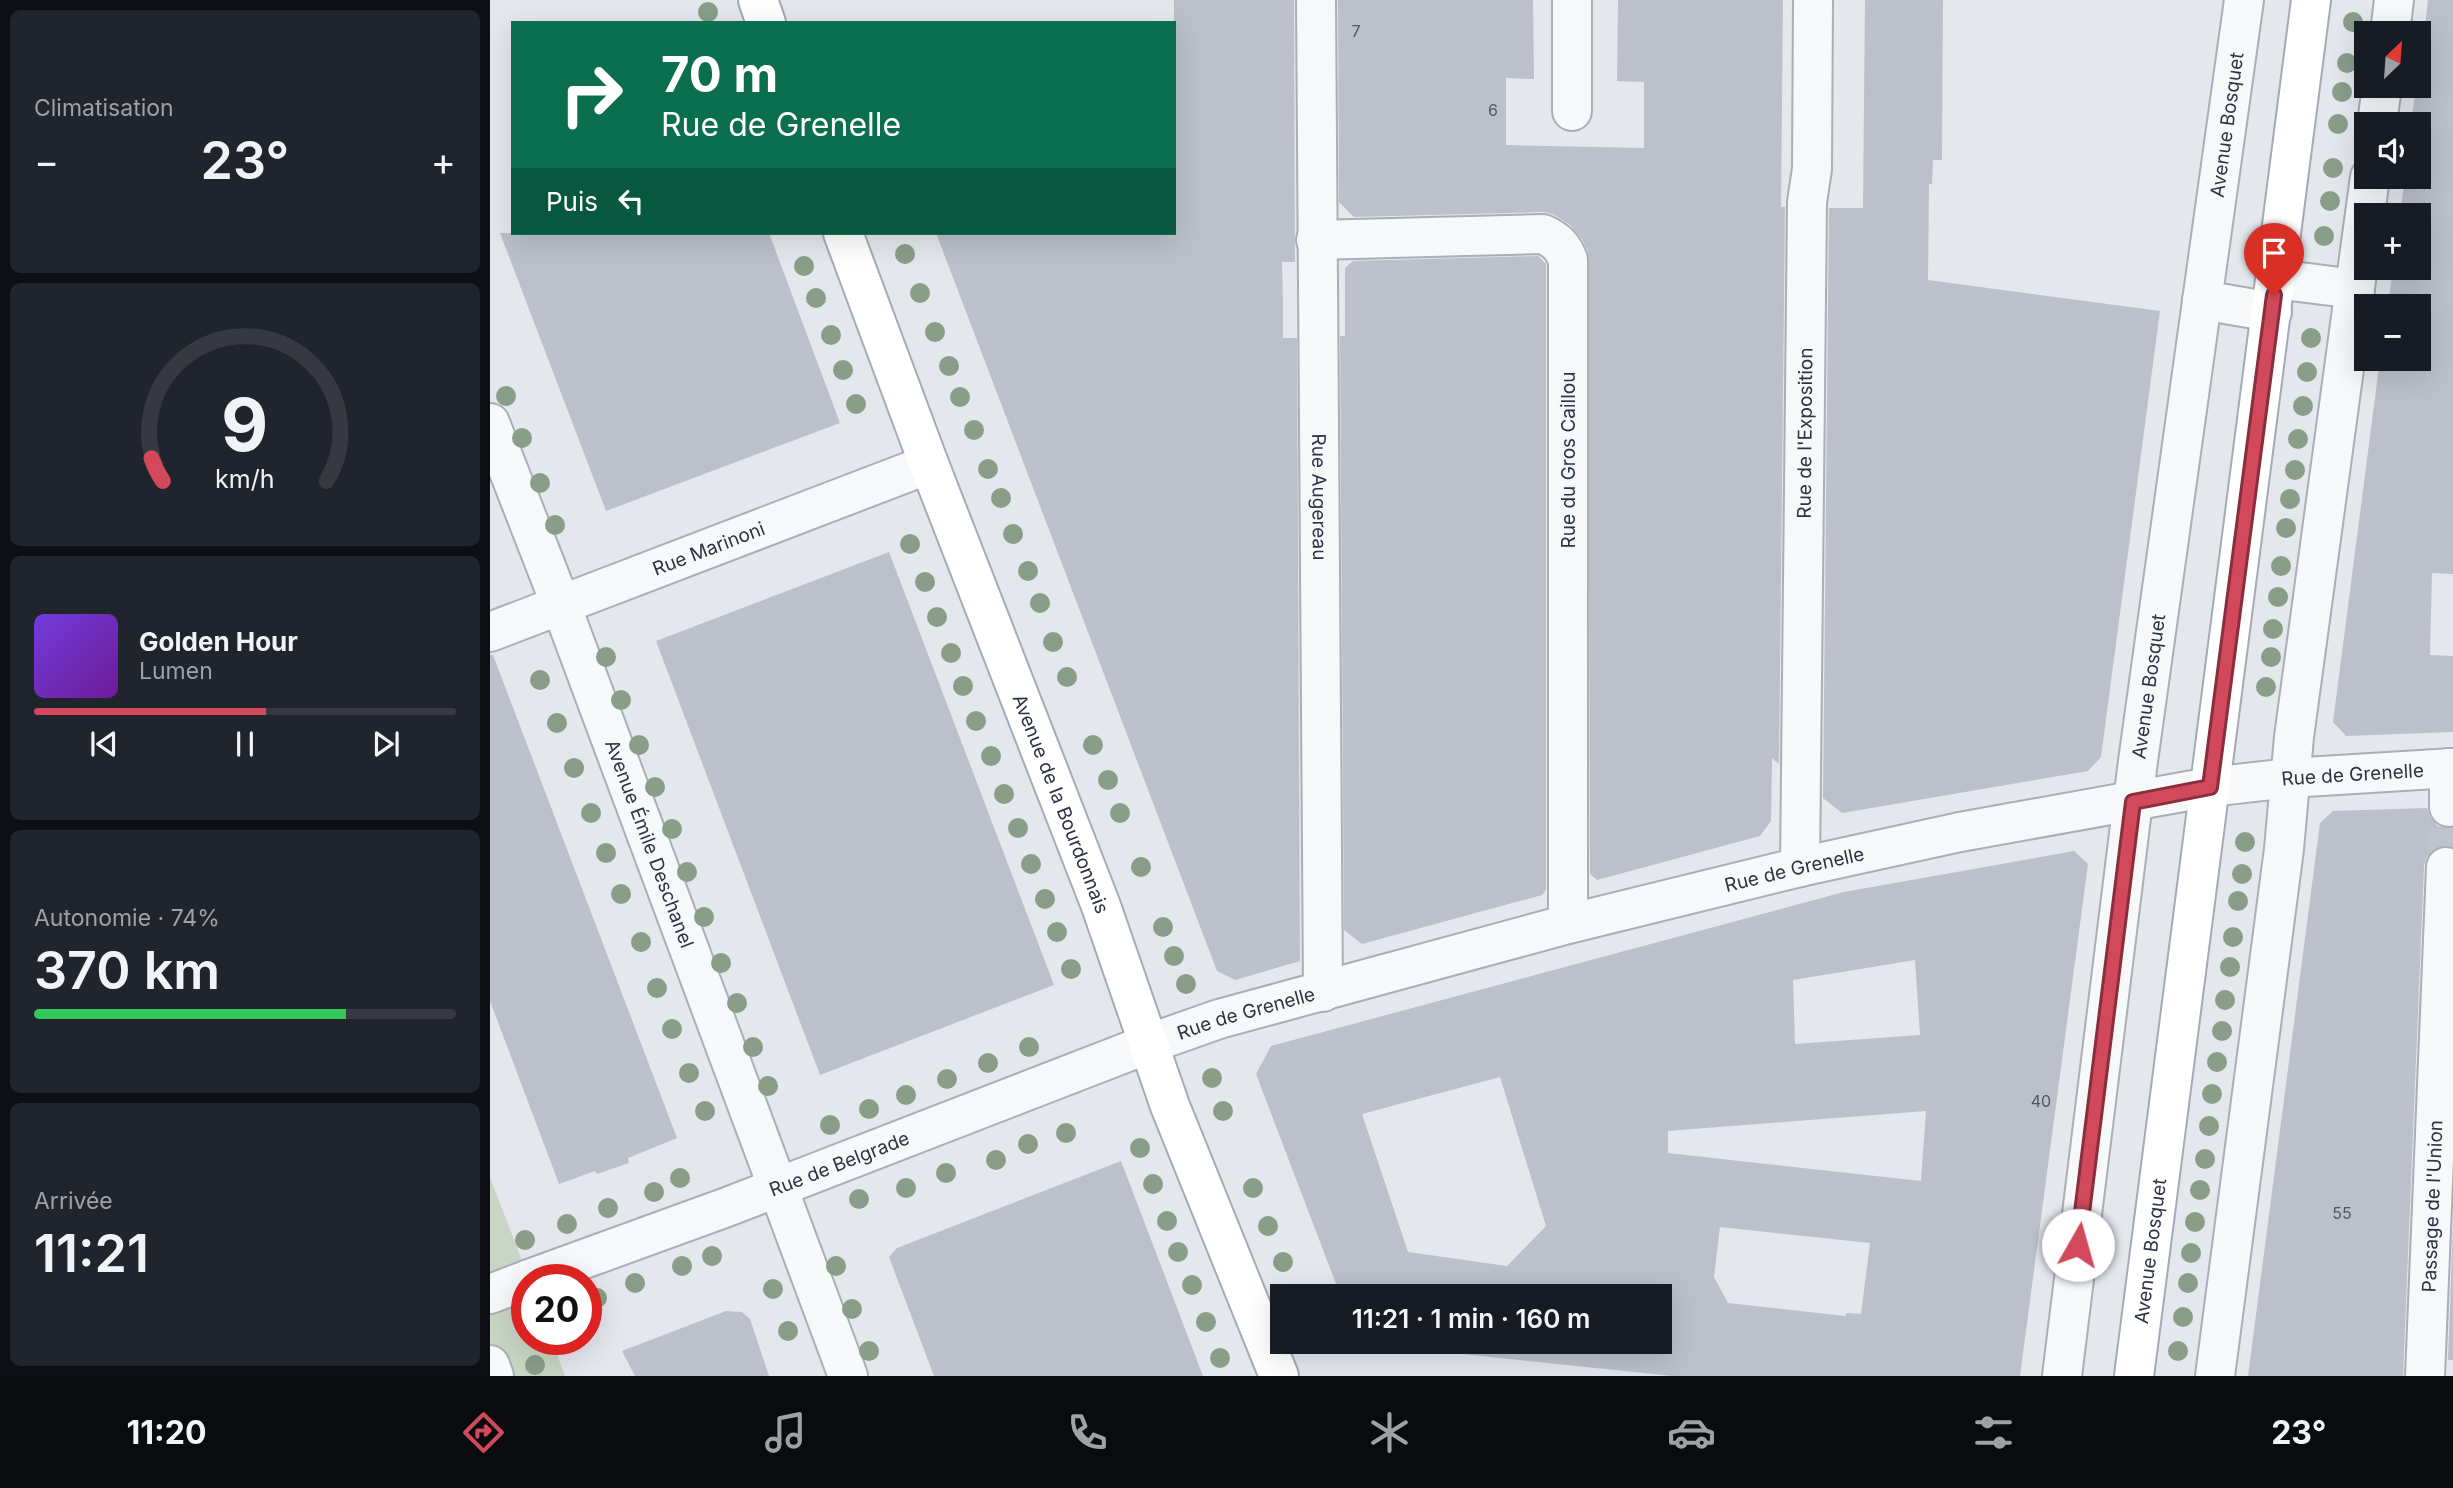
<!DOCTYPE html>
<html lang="fr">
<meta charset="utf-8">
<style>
:root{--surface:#171b24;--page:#20242c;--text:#f1f3f6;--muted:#9ea1a6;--line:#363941;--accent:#d1495b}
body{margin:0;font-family:Inter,sans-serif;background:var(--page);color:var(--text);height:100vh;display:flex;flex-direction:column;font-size:26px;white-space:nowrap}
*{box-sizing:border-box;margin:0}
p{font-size:23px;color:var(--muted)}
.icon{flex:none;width:38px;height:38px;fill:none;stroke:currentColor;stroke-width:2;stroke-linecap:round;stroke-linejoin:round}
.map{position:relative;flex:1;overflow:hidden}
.drawer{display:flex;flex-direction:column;gap:10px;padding:10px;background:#0d0f14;width:490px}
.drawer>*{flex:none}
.top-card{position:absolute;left:21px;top:21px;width:665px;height:214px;border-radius:0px;box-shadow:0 7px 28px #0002;background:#0b6e4f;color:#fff;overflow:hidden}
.needle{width:46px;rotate:25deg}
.controls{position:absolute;left:1864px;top:21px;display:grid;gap:14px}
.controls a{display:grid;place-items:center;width:77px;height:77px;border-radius:0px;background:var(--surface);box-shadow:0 7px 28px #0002;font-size:35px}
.speed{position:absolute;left:21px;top:1264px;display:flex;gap:14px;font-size:35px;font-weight:700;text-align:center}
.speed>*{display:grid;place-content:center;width:91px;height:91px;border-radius:50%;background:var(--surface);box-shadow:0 7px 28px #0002;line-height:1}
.speed .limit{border:10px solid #d22;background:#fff;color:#111}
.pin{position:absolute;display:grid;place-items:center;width:60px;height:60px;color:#fff;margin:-72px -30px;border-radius:50% 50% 50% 0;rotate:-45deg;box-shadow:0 0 7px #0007}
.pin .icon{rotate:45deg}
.me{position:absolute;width:77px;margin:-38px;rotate:7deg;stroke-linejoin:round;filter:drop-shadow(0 0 5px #0008)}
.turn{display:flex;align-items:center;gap:24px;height:147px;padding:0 35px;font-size:32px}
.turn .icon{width:91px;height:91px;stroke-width:2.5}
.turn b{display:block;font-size:49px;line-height:60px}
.then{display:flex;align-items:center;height:66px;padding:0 35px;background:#0003;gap:14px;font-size:26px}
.big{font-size:52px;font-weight:600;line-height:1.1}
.drawer .card{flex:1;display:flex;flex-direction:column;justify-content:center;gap:10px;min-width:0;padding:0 24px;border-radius:10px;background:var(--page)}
.drawer .dial{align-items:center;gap:0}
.dial svg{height:182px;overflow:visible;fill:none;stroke:var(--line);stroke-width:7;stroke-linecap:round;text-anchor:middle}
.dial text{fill:var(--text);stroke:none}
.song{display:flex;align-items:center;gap:21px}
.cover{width:84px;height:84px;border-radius:10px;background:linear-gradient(135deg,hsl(260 70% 55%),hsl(280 70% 35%))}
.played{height:7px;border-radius:4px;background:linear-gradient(90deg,var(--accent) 55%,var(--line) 55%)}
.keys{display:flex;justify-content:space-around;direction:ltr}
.heat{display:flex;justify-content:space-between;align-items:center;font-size:38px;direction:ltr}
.charge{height:10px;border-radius:5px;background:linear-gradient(90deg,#34c759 74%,var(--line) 0)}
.trip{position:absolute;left:780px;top:1284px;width:402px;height:70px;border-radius:0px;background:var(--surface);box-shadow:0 7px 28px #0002;font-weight:600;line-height:70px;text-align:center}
.tab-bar{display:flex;height:112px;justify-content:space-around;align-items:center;background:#090b0e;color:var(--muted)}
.tab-bar .icon{width:49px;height:49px}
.tab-bar .current{color:var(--accent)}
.tab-bar b{font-size:32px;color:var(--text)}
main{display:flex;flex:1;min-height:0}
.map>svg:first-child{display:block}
</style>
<main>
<section class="drawer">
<div class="card"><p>Climatisation</p>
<div class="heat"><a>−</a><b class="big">23°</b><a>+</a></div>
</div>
<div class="card dial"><svg viewBox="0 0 100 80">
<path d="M14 69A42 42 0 1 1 86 69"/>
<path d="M14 69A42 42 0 0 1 9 59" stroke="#d1495b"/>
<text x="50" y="56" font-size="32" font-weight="700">9</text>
<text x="50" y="72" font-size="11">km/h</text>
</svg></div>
<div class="card">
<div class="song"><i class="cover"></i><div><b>Golden Hour</b><p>Lumen</p></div></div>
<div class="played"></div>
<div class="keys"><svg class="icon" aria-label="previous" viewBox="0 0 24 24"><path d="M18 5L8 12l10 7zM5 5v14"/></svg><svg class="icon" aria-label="pause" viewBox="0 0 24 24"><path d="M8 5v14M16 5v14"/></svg><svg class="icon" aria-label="next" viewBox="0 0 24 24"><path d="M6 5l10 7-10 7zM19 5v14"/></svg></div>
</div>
<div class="card"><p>Autonomie · 74%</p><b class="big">370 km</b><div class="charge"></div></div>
<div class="card"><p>Arrivée</p><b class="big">11:21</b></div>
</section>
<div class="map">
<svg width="1963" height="1376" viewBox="0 0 1963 1376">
<rect width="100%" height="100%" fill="#e4e7ec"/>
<path fill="#c9d6c5" d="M0 1177 39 1279H37V1339H61L75 1376H0Z"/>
<g fill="#bbc0ca" fill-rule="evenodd">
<path d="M684 0H804L805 262H792L793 303V338H807L810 961 745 980 727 971 446 233H684Z"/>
<path d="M848 0H1043L1044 79 1016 78V145L1154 148V82L1127 81 1128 0H1293L1291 207H1295L1289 764 1282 758 1281 821 1270 836 1107 880 1100 874 1098 252 1092 239 1080 225 1063 214 1053 212 864 217 849 202Z"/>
<path d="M1375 0H1453L1452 160H1443L1442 184H1439L1438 280 1670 311 1611 757 1598 771 1352 813 1333 798 1339 208H1373Z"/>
<path d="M1938 0H1963V574L1942 573 1940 655 1963 656V732L1856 736 1843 722 1890 359H1928V306H1898L1903 268H1928V215H1910L1915 177H1928V124H1921L1926 86H1928Z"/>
<path d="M10 233H279L350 423 116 511Z"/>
<path d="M1048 256 1056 264V890L1052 895 872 944 854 930 850 336H855V268L863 261Z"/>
<path d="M399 552 564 985 330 1075 166 641Z"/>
<path d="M0 655H3L187 1138 138 1158 139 1163 107 1174 105 1171 69 1184 0 1001Z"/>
<path d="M1937 808 1940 817 1948 826 1963 828V847L1956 845 1945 848 1937 856 1934 866 1913 1376H1758L1830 823 1843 811Z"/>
<path d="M1584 851 1598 864 1530 1376H1182L887 1345 883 1342H1171V1297H851L766 1074 781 1046 1354 892ZM1425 960 1430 1035 1305 1044 1303 980ZM1010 1077 1056 1226 1017 1266 918 1252 872 1114ZM1436 1111 1431 1181 1178 1153V1131ZM1230 1227 1380 1243 1371 1314 1357 1313 1355 1316 1238 1303 1224 1277Z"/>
<path d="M631 1161 713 1376H444L399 1257 407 1248Z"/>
<path d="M1963 1228V1360H1958Z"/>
<path d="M236 1311 252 1312 260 1319 279 1376H145L132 1351Z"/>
</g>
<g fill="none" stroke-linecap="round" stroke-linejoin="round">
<path stroke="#bfc3cb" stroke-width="38" stroke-dasharray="38 19" stroke-linecap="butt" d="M1956 867 1959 807"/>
<g stroke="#a9aeb7" stroke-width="42">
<g id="minor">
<path id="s1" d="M826 0 833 992"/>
<path d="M1900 33 1904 0"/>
<path d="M1082 111V0"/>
<path d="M1887 124 1892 86"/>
<path d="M826 240 1053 234C1066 240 1073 246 1078 260V924"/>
<path d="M1786 279 1865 289"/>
<path d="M1712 300 1782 312"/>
<path id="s2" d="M0 423 71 605 358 1376"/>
<path id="s3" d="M0 632 439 464"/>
<path d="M1959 807V768"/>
<path id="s4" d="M1310 867 1317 202 1322 169 1323 0"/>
<path id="s5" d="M39 1279 237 1207 658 1044 729 1019 1078 924 1310 867 1470 832 1720 787 1799 778 1963 768"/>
<path d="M0 1294 37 1280"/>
<path d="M0 1365 4 1376"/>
<path id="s6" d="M1572 1376 1648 761 1754 0"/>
<path d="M1725 1376 1794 849 1804 737 1880 177"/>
<path id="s7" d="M1935 1376 1956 867"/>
</g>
</g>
<g stroke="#a3abb8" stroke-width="42">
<g id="major">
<path d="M268 0 276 23"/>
<path id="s8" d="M353 233 439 464 611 906 680 1106 789 1376"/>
<path id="s9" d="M1644 1376 1821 0"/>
</g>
</g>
<use href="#minor" stroke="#f7f8fa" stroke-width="38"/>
<use href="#major" stroke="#fff" stroke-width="38"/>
</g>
<g fill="#899d89">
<circle cx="218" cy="12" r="10"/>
<circle cx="1863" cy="22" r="10"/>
<circle cx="1857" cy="63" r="10"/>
<circle cx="1852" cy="92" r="10"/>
<circle cx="1848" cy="124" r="10"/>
<circle cx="1843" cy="168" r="10"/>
<circle cx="1840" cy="201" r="10"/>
<circle cx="1834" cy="236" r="10"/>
<circle cx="415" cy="254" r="10"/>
<circle cx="314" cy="266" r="10"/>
<circle cx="430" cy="293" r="10"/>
<circle cx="326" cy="298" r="10"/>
<circle cx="445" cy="332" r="10"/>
<circle cx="341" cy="335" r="10"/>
<circle cx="1821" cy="338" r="10"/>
<circle cx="459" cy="366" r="10"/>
<circle cx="353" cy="370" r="10"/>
<circle cx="1817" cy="372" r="10"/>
<circle cx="16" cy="396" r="10"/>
<circle cx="470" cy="397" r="10"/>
<circle cx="366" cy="404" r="10"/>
<circle cx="1813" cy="406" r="10"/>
<circle cx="484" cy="430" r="10"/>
<circle cx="32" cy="438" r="10"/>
<circle cx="1808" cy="439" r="10"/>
<circle cx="498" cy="469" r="10"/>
<circle cx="1805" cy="470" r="10"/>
<circle cx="50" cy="483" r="10"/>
<circle cx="511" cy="498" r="10"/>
<circle cx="1800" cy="499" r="10"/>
<circle cx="65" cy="525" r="10"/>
<circle cx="1796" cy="528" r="10"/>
<circle cx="523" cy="534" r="10"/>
<circle cx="420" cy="544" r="10"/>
<circle cx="1791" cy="566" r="10"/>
<circle cx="538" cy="571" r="10"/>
<circle cx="435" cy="582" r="10"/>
<circle cx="1788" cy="597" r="10"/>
<circle cx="550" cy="603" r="10"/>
<circle cx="447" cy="617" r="10"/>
<circle cx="1783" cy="629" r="10"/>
<circle cx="563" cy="642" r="10"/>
<circle cx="461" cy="653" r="10"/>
<circle cx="116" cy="657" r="10"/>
<circle cx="1781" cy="657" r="10"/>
<circle cx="577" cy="677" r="10"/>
<circle cx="50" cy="680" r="10"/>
<circle cx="473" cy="686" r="10"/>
<circle cx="1776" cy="687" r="10"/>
<circle cx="131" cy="700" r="10"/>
<circle cx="486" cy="721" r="10"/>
<circle cx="67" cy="723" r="10"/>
<circle cx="149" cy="745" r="10"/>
<circle cx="603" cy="745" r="10"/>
<circle cx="501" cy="756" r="10"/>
<circle cx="84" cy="768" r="10"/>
<circle cx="618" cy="780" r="10"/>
<circle cx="165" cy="787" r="10"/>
<circle cx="514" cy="794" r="10"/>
<circle cx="101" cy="813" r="10"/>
<circle cx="630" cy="813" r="10"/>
<circle cx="528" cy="828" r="10"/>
<circle cx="182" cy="829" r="10"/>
<circle cx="1755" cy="842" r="10"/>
<circle cx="116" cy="853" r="10"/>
<circle cx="541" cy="864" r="10"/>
<circle cx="651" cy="867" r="10"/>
<circle cx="197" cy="872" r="10"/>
<circle cx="1752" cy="874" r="10"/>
<circle cx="131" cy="894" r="10"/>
<circle cx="555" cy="899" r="10"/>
<circle cx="1748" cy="901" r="10"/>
<circle cx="214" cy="917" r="10"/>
<circle cx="673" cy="927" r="10"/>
<circle cx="567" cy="932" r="10"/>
<circle cx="1743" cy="937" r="10"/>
<circle cx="151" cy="942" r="10"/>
<circle cx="684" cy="956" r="10"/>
<circle cx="231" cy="963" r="10"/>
<circle cx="1740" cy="967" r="10"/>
<circle cx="581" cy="969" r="10"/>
<circle cx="696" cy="984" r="10"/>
<circle cx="167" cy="988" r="10"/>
<circle cx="1735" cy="1000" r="10"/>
<circle cx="247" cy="1003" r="10"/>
<circle cx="182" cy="1029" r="10"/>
<circle cx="1732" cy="1031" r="10"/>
<circle cx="263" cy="1047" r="10"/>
<circle cx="539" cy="1047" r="10"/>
<circle cx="1727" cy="1062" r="10"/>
<circle cx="498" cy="1063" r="10"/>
<circle cx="199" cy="1073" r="10"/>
<circle cx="722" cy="1078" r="10"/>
<circle cx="457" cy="1079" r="10"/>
<circle cx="278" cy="1086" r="10"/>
<circle cx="1722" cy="1094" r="10"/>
<circle cx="416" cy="1095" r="10"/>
<circle cx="379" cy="1109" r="10"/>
<circle cx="215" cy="1111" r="10"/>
<circle cx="733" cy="1111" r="10"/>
<circle cx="340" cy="1125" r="10"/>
<circle cx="1719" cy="1126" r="10"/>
<circle cx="576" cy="1133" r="10"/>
<circle cx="538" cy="1144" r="10"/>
<circle cx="650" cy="1148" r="10"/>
<circle cx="1715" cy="1159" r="10"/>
<circle cx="506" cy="1160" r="10"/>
<circle cx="456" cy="1173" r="10"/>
<circle cx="190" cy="1178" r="10"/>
<circle cx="663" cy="1184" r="10"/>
<circle cx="416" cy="1188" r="10"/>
<circle cx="763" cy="1188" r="10"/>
<circle cx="1710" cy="1190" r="10"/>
<circle cx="164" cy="1192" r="10"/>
<circle cx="369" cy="1199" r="10"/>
<circle cx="118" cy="1208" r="10"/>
<circle cx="677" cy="1221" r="10"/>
<circle cx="1705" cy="1222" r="10"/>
<circle cx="77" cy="1224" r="10"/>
<circle cx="778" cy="1226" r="10"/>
<circle cx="35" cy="1240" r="10"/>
<circle cx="688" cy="1252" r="10"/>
<circle cx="1701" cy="1253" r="10"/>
<circle cx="222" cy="1256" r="10"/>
<circle cx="793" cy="1262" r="10"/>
<circle cx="192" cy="1266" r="10"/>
<circle cx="346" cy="1266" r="10"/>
<circle cx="145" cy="1283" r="10"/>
<circle cx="1698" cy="1283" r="10"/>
<circle cx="702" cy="1285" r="10"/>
<circle cx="283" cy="1289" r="10"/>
<circle cx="107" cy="1298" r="10"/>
<circle cx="362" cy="1309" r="10"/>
<circle cx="1693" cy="1317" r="10"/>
<circle cx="716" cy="1322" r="10"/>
<circle cx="298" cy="1331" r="10"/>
<circle cx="379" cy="1351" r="10"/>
<circle cx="1688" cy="1351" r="10"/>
<circle cx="730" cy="1358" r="10"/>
<circle cx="45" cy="1365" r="10"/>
</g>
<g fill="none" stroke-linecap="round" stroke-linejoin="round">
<g stroke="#882f3b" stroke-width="18">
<path id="route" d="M1588 1245 1643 802 1720 787 1784 295"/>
</g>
<use href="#route" stroke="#d1495b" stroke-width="12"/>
</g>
<g text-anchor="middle" stroke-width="5" stroke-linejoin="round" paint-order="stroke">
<g font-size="16" fill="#4f5766">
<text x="866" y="37">7</text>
<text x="1003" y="116">6</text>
<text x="1551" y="1107">40</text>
<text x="1852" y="1219">55</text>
</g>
<g font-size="19" fill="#2b3445" stroke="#f4f6f9">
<text dy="7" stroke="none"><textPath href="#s6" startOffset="1262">Avenue Bosquet</textPath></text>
<text dy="7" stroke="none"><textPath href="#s4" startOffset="434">Rue de l'Exposition</textPath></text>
<text transform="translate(1078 460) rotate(-90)" y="7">Rue du Gros Caillou</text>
<text dy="7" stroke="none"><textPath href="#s1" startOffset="497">Rue Augereau</textPath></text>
<text dy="7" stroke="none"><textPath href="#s3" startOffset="234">Rue Marinoni</textPath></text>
<text dy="7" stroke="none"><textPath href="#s6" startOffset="695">Avenue Bosquet</textPath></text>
<text dy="7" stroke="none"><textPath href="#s5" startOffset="1899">Rue de Grenelle</textPath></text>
<text dy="7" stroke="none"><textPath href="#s8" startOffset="611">Avenue de la Bourdonnais</textPath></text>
<text dy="7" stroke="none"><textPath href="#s2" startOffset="450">Avenue Émile Deschanel</textPath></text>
<text dy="7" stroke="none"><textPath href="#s5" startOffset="1332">Rue de Grenelle</textPath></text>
<text dy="7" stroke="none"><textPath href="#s5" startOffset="765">Rue de Grenelle</textPath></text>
<text dy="7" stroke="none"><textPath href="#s5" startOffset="331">Rue de Belgrade</textPath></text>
<text dy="7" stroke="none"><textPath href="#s7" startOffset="170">Passage de l'Union</textPath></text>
<text dy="7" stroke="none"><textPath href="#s9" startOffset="126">Avenue Bosquet</textPath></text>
</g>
</g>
</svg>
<div class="controls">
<a><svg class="needle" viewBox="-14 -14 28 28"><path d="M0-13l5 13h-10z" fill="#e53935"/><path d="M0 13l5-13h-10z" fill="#9ea1a6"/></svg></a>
<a><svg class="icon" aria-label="sound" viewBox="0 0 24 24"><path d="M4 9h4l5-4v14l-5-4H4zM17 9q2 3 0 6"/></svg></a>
<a>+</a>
<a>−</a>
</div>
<div class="speed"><div class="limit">20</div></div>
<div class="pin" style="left:1784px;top:295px;background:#d93025"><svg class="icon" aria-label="arrive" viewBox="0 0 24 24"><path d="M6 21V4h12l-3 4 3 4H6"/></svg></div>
<svg class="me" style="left:1588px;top:1245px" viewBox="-20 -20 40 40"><circle r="19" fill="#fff"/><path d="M0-13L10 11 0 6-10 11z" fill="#d1495b"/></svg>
<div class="trip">11:21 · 1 min · 160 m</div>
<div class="top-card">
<div class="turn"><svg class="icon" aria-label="right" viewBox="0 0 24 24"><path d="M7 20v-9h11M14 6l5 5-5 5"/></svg><div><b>70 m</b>Rue de Grenelle</div></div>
<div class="then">Puis<svg class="icon" aria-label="left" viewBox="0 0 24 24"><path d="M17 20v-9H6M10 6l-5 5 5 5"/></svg></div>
</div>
</div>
</main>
<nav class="tab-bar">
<b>11:20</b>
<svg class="icon current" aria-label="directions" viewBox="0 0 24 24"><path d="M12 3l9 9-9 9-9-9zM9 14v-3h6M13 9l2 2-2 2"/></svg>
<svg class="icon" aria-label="music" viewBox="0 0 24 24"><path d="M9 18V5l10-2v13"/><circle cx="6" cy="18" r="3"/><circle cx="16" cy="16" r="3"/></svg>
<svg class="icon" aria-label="phone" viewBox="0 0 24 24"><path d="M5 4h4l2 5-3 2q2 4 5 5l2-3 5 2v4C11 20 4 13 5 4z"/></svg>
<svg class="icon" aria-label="climate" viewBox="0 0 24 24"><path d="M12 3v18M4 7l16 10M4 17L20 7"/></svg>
<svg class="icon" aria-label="car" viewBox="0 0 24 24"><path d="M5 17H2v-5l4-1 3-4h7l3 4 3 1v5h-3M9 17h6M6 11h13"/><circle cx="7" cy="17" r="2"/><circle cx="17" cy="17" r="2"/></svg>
<svg class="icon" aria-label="filters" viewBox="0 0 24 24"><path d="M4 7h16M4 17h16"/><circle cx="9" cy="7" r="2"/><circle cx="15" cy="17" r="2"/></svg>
<b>23°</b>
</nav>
